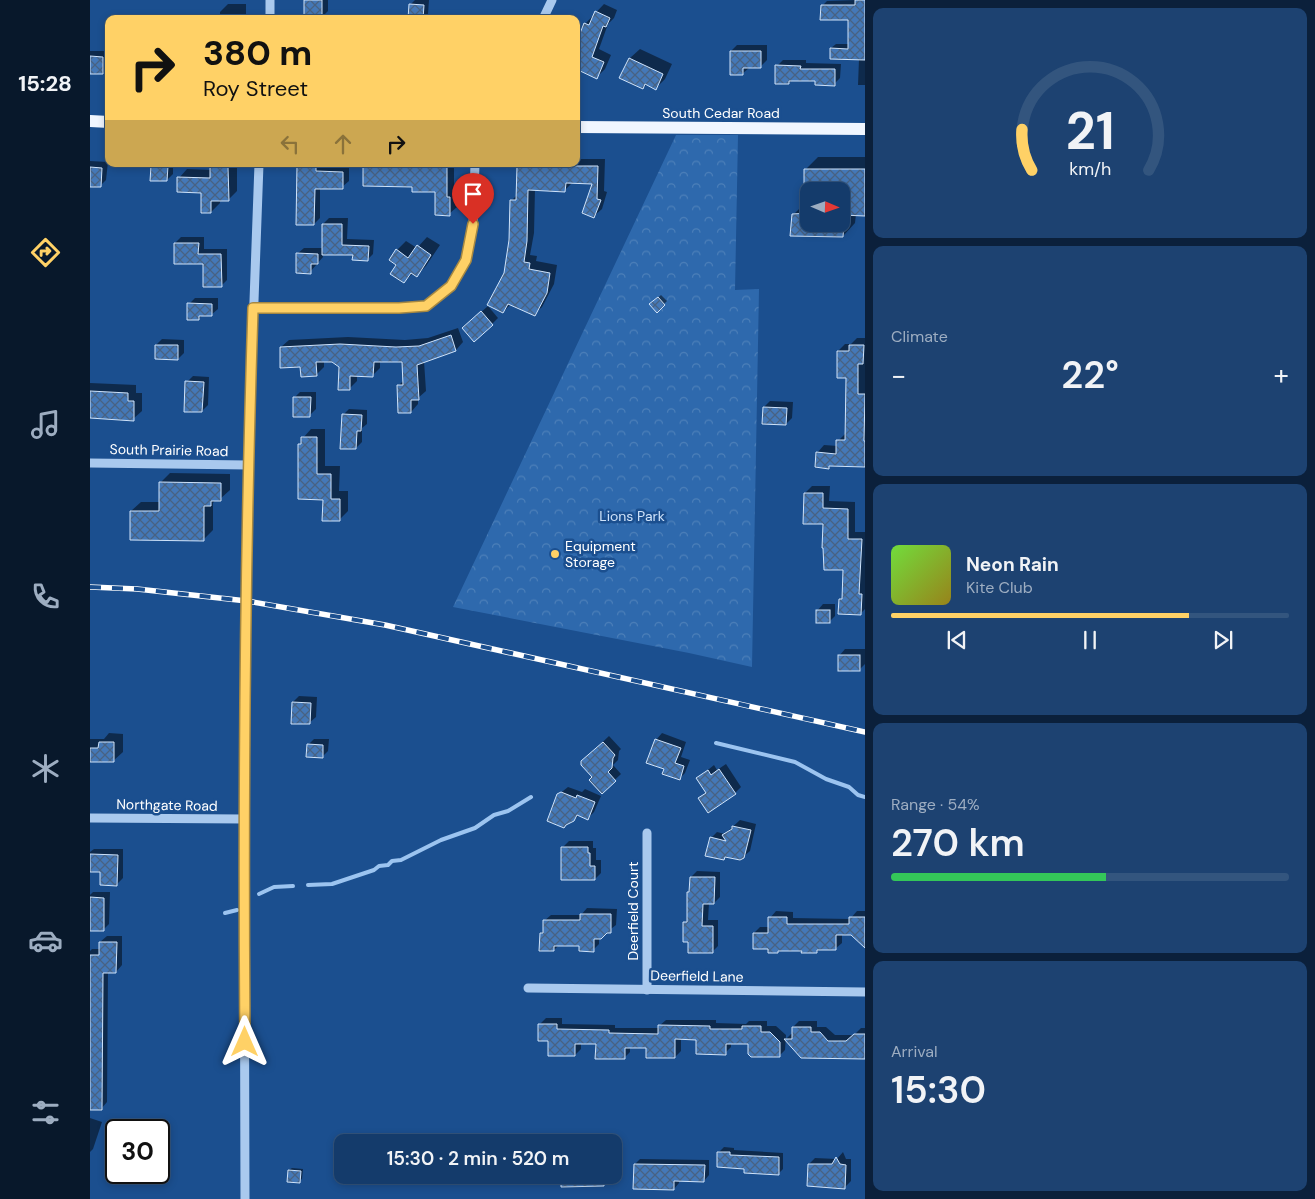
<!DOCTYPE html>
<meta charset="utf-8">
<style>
:root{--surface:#143b6b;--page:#1d4271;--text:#f1f3f6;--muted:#9dadc1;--line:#33557e;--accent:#ffd166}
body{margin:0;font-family:"DM Sans",sans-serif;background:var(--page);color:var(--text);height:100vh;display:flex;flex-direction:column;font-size:19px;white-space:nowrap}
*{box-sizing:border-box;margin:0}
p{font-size:16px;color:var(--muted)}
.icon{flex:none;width:28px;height:28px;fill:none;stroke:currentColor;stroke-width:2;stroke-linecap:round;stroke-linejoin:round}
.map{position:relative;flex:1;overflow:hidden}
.side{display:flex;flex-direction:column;gap:8px;padding:8px;background:#0b203b;width:450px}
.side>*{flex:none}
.top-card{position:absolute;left:15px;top:15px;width:475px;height:152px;border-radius:10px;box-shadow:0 2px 8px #0003,0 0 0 1px var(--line);background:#ffd166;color:#111;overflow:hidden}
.needle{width:32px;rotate:92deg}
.tools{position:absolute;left:710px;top:182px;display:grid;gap:10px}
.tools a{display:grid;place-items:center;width:50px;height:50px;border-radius:10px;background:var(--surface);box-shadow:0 2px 8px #0003,0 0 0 1px var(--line);font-size:25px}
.speed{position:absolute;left:15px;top:1119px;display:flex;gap:10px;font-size:25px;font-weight:700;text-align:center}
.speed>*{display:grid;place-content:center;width:65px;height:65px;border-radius:50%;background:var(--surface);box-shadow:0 2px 8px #0003,0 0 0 1px var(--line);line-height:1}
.speed .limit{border:2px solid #111;border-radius:8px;background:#fff;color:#111}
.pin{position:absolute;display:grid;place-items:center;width:42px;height:42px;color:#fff;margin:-51px -21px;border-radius:50% 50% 50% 0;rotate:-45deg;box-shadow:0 0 5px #0007}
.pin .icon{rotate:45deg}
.me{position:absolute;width:55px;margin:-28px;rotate:0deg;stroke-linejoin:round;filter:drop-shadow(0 0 4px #0008)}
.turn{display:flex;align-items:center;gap:18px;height:105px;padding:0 15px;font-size:22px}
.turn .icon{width:65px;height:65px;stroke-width:2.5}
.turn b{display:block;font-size:35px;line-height:42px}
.lanes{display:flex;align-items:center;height:48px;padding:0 15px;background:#0003;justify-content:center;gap:25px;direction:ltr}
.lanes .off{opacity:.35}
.big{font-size:38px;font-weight:600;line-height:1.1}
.side .widget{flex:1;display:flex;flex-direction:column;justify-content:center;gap:8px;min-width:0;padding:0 18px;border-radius:10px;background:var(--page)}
.side .dial{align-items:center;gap:0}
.dial svg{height:130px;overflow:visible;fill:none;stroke:var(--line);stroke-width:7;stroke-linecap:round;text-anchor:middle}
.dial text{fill:var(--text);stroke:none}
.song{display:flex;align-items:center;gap:15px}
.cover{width:60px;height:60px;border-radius:8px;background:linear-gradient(135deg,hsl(100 70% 55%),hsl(50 70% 35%))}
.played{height:5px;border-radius:2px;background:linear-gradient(90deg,var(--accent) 75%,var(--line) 75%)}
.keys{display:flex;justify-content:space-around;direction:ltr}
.heat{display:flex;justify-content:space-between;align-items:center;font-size:28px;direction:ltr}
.charge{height:8px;border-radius:4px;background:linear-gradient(90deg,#34c759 54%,var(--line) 0)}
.trip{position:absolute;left:244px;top:1134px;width:288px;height:50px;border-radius:10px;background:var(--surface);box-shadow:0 2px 8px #0003,0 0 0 1px var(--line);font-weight:600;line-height:50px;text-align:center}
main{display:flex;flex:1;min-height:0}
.dock{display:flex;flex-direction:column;width:90px;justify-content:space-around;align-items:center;background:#08182b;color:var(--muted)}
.dock .icon{width:35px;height:35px}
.dock .active{color:var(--accent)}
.dock b{font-size:22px;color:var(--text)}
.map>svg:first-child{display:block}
</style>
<main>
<nav class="dock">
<b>15:28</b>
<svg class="icon active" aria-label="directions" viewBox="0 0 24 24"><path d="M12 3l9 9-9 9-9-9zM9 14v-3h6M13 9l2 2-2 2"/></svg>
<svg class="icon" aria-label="music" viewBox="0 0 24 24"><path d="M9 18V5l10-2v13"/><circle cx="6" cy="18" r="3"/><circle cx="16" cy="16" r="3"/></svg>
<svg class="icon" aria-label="phone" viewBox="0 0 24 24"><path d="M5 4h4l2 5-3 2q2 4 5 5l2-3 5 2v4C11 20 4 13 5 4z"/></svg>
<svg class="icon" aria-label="climate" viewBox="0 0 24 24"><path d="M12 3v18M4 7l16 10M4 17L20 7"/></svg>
<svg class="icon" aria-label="car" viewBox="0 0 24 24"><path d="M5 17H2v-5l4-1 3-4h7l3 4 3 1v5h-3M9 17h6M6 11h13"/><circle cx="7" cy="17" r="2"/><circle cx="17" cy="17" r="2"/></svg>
<svg class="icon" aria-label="filters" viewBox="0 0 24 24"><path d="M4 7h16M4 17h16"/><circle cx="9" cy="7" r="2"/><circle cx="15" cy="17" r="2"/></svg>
</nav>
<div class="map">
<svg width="775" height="1199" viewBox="0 0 775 1199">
<defs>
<pattern id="park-crowns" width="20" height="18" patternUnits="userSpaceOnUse" patternTransform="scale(1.25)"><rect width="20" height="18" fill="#2e69ad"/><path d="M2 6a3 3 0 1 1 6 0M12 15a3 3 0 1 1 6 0" fill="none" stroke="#4d80b9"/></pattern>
<pattern id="building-cross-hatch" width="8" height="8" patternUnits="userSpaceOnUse" patternTransform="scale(1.25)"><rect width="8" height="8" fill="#4478b7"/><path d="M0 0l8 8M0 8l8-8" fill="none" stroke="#486282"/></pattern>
</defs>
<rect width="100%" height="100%" fill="#1b4f8f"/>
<path fill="url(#park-crowns)" d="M586 135H648L645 290 669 289 662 667 599 653 363 607Z"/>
<g fill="#0007">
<path d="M215 0H238V11L232 17Z"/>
<path d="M325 0H339L338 14 336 19H319L320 5Z"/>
<path d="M767 0H775V85H768L769 59 741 48 746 44H760L759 19 732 6 737 1Z"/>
<path d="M138 4H156V19H130V12Z"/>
<path d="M514 4 527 10 524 18 518 24 509 49 521 55 515 69 507 77 489 69 486 72V43L495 24Z"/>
<path d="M647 45H677V60L671 66 659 68 652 74 641 51Z"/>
<path d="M550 49 582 64 575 79 566 88 557 84 553 88 531 77 540 58Z"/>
<path d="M0 51H19V66L13 73 0 72Z"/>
<path d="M693 60H716V63L751 64 750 78 744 84 726 80H702L699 83 687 66Z"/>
<path d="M728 157H775V214H766L765 223 753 236 702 235 703 215 716 202H719V224H751V191H715V170Z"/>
<path d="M491 159H515L514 191 517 192 512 209 504 216V182H483L475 190 445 189 444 233 440 255 447 256 446 261 467 265 464 284 452 307 444 314 421 304 413 312 415 273 421 240V201L427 195 428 166 431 164H486V160Z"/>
<path d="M0 161 18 162 16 180 10 186H0Z"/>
<path d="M64 164H83V174L77 180 62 166Z"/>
<path d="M124 164H147V191L138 200H130V203L121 212 112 192 89 178 97 169 121 170V167Z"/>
<path d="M208 164 259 166V181L252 187 230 188V218L224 224H208Z"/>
<path d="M275 164H364V190H367V207L359 214 346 190 323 186Z"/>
<path d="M239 218H258L257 239 284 240 283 254 277 260 264 254H233V257L220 272 207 254 214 248H233V224Z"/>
<path d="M91 237H114V249H137V280L131 286 115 263 85 243Z"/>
<path d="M337 237 350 245 336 266 327 275 323 273 314 282 308 265 307 250 316 241 327 248Z"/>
<path d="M571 295 577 301 567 311 561 304Z"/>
<path d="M105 298H128V309L121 315H113L108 319 99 304Z"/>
<path d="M398 306 408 318 402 324 380 322Z"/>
<path d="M368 328 373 342 366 350 334 361 336 391 328 398V404L321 412 308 386 314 380V361H290V368L282 376 267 375V381L259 389 250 366 242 360 234 361V367L226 375 212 366 191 347 199 340 258 337 315 340 338 338Z"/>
<path d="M767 338H775V465H741L738 467 727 453 734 445 748 446V441L756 433 757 377 748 351 755 344H761Z"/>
<path d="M72 339 94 340V353L88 359 66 345Z"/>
<path d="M103 376 119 377 118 405 112 411 97 382Z"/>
<path d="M0 383 46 385V393H52V411L43 419 0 417Z"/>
<path d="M210 392H226V409L220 415 204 398Z"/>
<path d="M680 401 703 402 702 418 696 424 674 407Z"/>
<path d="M259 409 277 410V424L272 428V442L266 448 253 415Z"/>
<path d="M221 429H235V466H250L249 491H258V511L249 520 234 498 209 445 213 441V438Z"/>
<path d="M80 473 140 474V490L130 499H126L123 503V530L113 540 41 511 51 502H70L71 482Z"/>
<path d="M722 486H740L739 501 765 502V532H775V609L770 614 750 600 754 596 755 568 734 523 715 493Z"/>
<path d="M733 604H745V616L739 622 727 611Z"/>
<path d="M755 649H775V664L770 669 749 656Z"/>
<path d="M209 696 227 697 226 717 219 723 203 702Z"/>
<path d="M19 733 33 734V752L23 761H0V739H14Z"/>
<path d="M572 733 596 742 591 757 600 760 595 773 589 779 576 769 566 740Z"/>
<path d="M519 736 531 749 529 751 528 760 523 765 531 774 512 792 503 777 499 755Z"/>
<path d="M224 739H239L238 751 232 757 218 745Z"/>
<path d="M636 764 651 787 645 793 610 799 617 792 608 778 624 765 627 770Z"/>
<path d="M478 787 492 792 495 789 511 796 504 812 498 818 489 815 484 820 468 795Z"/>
<path d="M650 820 666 824 660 851 653 857 637 856 634 859 621 838 627 832 635 834Z"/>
<path d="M479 841H503V848H506V860H511V873L505 879 473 847Z"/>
<path d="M4 849H33V878L27 884 11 871H0V852Z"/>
<path d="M607 871 630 872V897L624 903H619L618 920H628V946L622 952 599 941 595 923 598 919 599 892 601 890V877Z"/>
<path d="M3 892H20L19 924 13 930H0V895Z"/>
<path d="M497 908 527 909 526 925 509 938V944L503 950 491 945H469L464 950 451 933 454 930V921L461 915H491Z"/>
<path d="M686 911 703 912V918L760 919 767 911H775V946L762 934H752V943L745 949H730L727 952 713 949H690L688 952 679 948 664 933 670 927H679L680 918Z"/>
<path d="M17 936H32V965L26 972 18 971 17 1102 11 1109 0 1108V951L2 949H10V942Z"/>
<path d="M456 1018H472V1024L525 1025V1028H569V1026L576 1020H626V1023L656 1024 659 1021H677V1026H686L696 1035 695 1050 689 1056 659 1043H641V1047L635 1053 607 1039 591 1038V1051L585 1057 557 1047H540V1052L534 1058 507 1043H491V1049L485 1055 459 1040 450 1024Z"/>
<path d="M709 1021H727V1027H736L745 1035H764L771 1028H775V1058L696 1039 701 1034H703V1027Z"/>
<path d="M0 1118 12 1122 3 1149 0 1152Z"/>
<path d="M634 1147 644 1148V1150L693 1153V1169L688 1174 655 1168 629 1152Z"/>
<path d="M753 1152 756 1159H761V1181L755 1187 719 1164 725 1158 747 1159Z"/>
<path d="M550 1159 619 1160V1175L614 1181 589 1180V1183L584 1189 545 1164Z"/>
<path d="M202 1168 213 1169 212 1179 209 1181 199 1170Z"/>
<path d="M458 1175H519V1179L513 1185 458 1183Z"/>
</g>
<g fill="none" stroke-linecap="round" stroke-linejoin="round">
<g stroke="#9cc4f0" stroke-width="4">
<path d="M626 743 705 762 736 779 759 787 768 795 775 797"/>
<path d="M218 885 242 884 284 870 289 866 298 865 302 861 311 860 351 840 385 828 404 815 418 811 441 797"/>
<path d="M169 894 184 887 203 886"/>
<path d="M135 913 147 910"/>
</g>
</g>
<g fill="url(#building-cross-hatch)" stroke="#cfe3fa">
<rect x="214" y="0" width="18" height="18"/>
<path d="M765 0H775V60L740 59V48L758 49V20H730L731 5H765Z"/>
<path d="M319 4 334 5 333 19H318Z"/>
<path d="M505 11 520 18 516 27 513 26 502 57 514 62 507 79 486 69V44L494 23 499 25Z"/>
<path d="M640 51H671V68H653V75H640Z"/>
<path d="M0 56 13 57V74H0Z"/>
<path d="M539 58 573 74 566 90 555 84 553 89 529 78Z"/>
<path d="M685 65 711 66 710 69H745V86L725 85V81H699V84H685Z"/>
<path d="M207 164H226V171L253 172V189H225L224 225H206Z"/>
<path d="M273 164 357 165V197H360V216L345 215V192H322V187L273 186Z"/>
<path d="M61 166H78L77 181H60Z"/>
<path d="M427 166 482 167V166H508L507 199 511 200 504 218 492 213 502 184 476 183 475 192 438 190 437 241 434 262 440 263 439 269 460 273 457 293 445 316 418 304 413 313 397 305 414 273 419 240 420 200H426Z"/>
<path d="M0 167 12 168 11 187H0Z"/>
<path d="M120 167H138L139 201H121V213H111V193L87 192V177L120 178Z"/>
<path d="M714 169H775V216L751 215V191H714Z"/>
<path d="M719 213V224H754L753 237 700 236 702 214Z"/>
<path d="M232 224H252V245L279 246 278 261 262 260 263 255H232Z"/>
<path d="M84 243H109L108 254H131L132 287H113V264H84Z"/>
<path d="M327 245 341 255 327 277 321 273 314 283 300 274 306 265 299 260 306 249 318 258Z"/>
<path d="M206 253 228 254V264H221V274L206 273Z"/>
<path d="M568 297 575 305 567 313 559 304Z"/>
<path d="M97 303 122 304V316H109V320H97Z"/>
<path d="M391 311 403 325 384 342 372 328Z"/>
<path d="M361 335 366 351 327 365 329 400H321V413H308L307 385H313L312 362H284L283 377 260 376V390H248L249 367 242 362H226L227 376 211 377 210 367 190 368V347L250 344 306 347 329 346Z"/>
<path d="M65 345H88V360L65 359Z"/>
<path d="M759 345H774L773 364H768V394H775L774 441H775V467L739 466V469L725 467 726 452 746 454V440H755L756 378H747V351H759Z"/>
<path d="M95 381 114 382 112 412H94Z"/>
<path d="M0 391 38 393V401H44V421L0 418Z"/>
<path d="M203 397H221L220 417H203Z"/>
<path d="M673 407 697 408 696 425 672 424Z"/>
<path d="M252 414 272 415 271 431H267L266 449H250Z"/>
<path d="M211 437H227V474H241V499H250V521H232L233 500 208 499V444H211Z"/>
<path d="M69 482 131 483V501H121V506H114V541L40 540V511H69Z"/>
<path d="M714 493H733V508L758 509V539H772L769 594H772L771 615 748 614 749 599H752L753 570H734L733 548H732L733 524H713Z"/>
<rect x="726" y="610" width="14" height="13"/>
<rect x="748" y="655" width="22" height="16"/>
<path d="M202 702 221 703 220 724H201Z"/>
<path d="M565 739 591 748 585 763 594 766 590 780 572 774 574 769 556 763Z"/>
<path d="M9 742H24V762H0V748H8Z"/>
<path d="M513 742 525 755 523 758 522 768 518 772 526 781 512 794 499 780 502 777 491 765V761Z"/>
<path d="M217 744 233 745V758L216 757Z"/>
<path d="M629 769 646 794 618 813 608 798 616 793 606 778 618 770 621 775Z"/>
<path d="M471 792 486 798 487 795 505 802 498 820 487 815 484 821 476 825 474 828 457 821 467 794Z"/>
<path d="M642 826 661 830 654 858 650 860 635 857 634 860 615 856 620 837 636 841 632 835 642 829Z"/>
<path d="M471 847H498V853H500V866H505V880H471Z"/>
<path d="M0 854 28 855 27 886 10 885V872H0Z"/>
<path d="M600 877H625L624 904H613L612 926H623V953H598V942H593V922H597V892H599Z"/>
<path d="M0 897 14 898V931H0Z"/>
<path d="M490 914H521V933H517L511 939H504V952L489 951V946H464V951H449L450 933H453V920H490Z"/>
<path d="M678 917H697V924H759V917H775V948L761 935H746V950H727V953H711L712 951H688V953H678V949H663V933H678Z"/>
<path d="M9 942H27L26 973H13L12 1110H0V955H9Z"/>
<path d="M448 1024H467V1029L519 1030V1033L568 1034V1025L620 1026V1029H652V1026H671V1032H680L690 1042V1057H661L658 1054V1044H636V1055L606 1054V1040L585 1039V1058H556V1048H535V1059H505L506 1044H485V1056H458V1041H448Z"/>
<path d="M702 1027H721V1032H730L738 1041H756L764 1034H775V1059L711 1058 694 1039H702Z"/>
<path d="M627 1152H640V1155L689 1157V1175L654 1173V1169L627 1167Z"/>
<path d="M746 1157 750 1164 756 1165 755 1189 717 1186 718 1164H742Z"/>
<path d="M544 1164 615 1165 614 1182 584 1181V1190L543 1189Z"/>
<path d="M198 1170 211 1171 210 1183 197 1182Z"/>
<path d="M471 1175H514V1186L471 1187Z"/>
</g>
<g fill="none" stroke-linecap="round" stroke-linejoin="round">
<g stroke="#a9c9ee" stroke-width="9">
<path d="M180 19V0"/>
<path d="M453 19 462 0"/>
<path d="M163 308H309L336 306 361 287 376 260 383 224 385 164"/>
<path d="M0 463 158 465"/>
<path d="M0 818 154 819"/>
<path d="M557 833V990"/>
<path d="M438 988 775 992"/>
<path d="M155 1199 154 819 158 465 169 164"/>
</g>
<g stroke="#f0f6ff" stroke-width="12">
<path d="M0 121 19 122"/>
<path d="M486 127 775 129"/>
</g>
<g stroke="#fff" stroke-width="5.5">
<path id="rail" d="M0 587 47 589 157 601 295 625 775 732"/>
</g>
<use href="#rail" stroke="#1b4f8f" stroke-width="4" stroke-dasharray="11" stroke-linecap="butt"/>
</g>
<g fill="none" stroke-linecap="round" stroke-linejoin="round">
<g stroke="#a68842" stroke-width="12">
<path id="route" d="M155 1042C153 798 155 553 163 308H309L336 306 361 286 376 260 383 224"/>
</g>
<use href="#route" stroke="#ffd166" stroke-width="9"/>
</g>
<circle fill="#ffd166" stroke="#1b4f8f" stroke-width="2" cx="465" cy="554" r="5"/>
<g text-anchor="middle" stroke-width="5" stroke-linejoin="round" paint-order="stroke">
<g font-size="14" fill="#fff" stroke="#1b4f8f">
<text x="631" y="118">South Cedar Road</text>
<text transform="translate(79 450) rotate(1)" y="5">South Prairie Road</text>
<text transform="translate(77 805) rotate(1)" y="5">Northgate Road</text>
<text transform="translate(543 911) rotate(-90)" y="5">Deerfield Court</text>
<text transform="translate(607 976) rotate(1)" y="5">Deerfield Lane</text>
</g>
<g font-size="14" fill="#cfe3fa" stroke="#1b4f8f">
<text x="542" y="521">Lions Park</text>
</g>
<g font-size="14" fill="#fff" stroke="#1b4f8f" text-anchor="start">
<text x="475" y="551">Equipment<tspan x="475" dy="16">Storage</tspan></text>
</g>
</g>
</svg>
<div class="tools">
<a><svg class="needle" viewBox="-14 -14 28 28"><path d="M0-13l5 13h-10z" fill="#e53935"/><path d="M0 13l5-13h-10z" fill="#9dadc1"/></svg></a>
</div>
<div class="speed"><div class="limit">30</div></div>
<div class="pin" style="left:383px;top:224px;background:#d93025"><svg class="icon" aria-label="arrive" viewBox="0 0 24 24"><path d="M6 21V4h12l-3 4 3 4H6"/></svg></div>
<svg class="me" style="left:155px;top:1042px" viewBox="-20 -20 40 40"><path d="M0-17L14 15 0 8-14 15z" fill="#ffd166" stroke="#fff" stroke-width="4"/></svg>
<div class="trip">15:30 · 2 min · 520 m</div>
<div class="top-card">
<div class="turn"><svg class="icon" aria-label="right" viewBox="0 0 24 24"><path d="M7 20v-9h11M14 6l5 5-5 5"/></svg><div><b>380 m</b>Roy Street</div></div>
<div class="lanes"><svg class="icon off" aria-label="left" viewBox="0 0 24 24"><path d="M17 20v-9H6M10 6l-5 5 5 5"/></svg><svg class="icon off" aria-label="ahead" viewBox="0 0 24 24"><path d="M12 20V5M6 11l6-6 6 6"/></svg><svg class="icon" aria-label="right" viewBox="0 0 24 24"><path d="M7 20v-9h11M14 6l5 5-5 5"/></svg></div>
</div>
</div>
<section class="side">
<div class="widget dial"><svg viewBox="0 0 100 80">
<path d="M14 69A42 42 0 1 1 86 69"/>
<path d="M14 69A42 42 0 0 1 8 44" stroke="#ffd166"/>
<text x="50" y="56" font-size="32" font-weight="700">21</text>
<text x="50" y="72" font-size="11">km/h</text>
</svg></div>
<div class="widget"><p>Climate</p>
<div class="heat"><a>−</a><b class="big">22°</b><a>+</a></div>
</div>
<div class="widget">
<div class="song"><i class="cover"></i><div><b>Neon Rain</b><p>Kite Club</p></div></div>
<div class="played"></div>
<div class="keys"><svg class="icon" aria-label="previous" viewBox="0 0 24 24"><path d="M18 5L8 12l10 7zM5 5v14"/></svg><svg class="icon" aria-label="pause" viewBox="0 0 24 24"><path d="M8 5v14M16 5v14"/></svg><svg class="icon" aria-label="next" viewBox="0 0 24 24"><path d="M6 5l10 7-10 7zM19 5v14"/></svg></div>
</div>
<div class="widget"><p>Range · 54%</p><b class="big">270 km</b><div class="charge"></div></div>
<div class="widget"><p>Arrival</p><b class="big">15:30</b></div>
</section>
</main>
